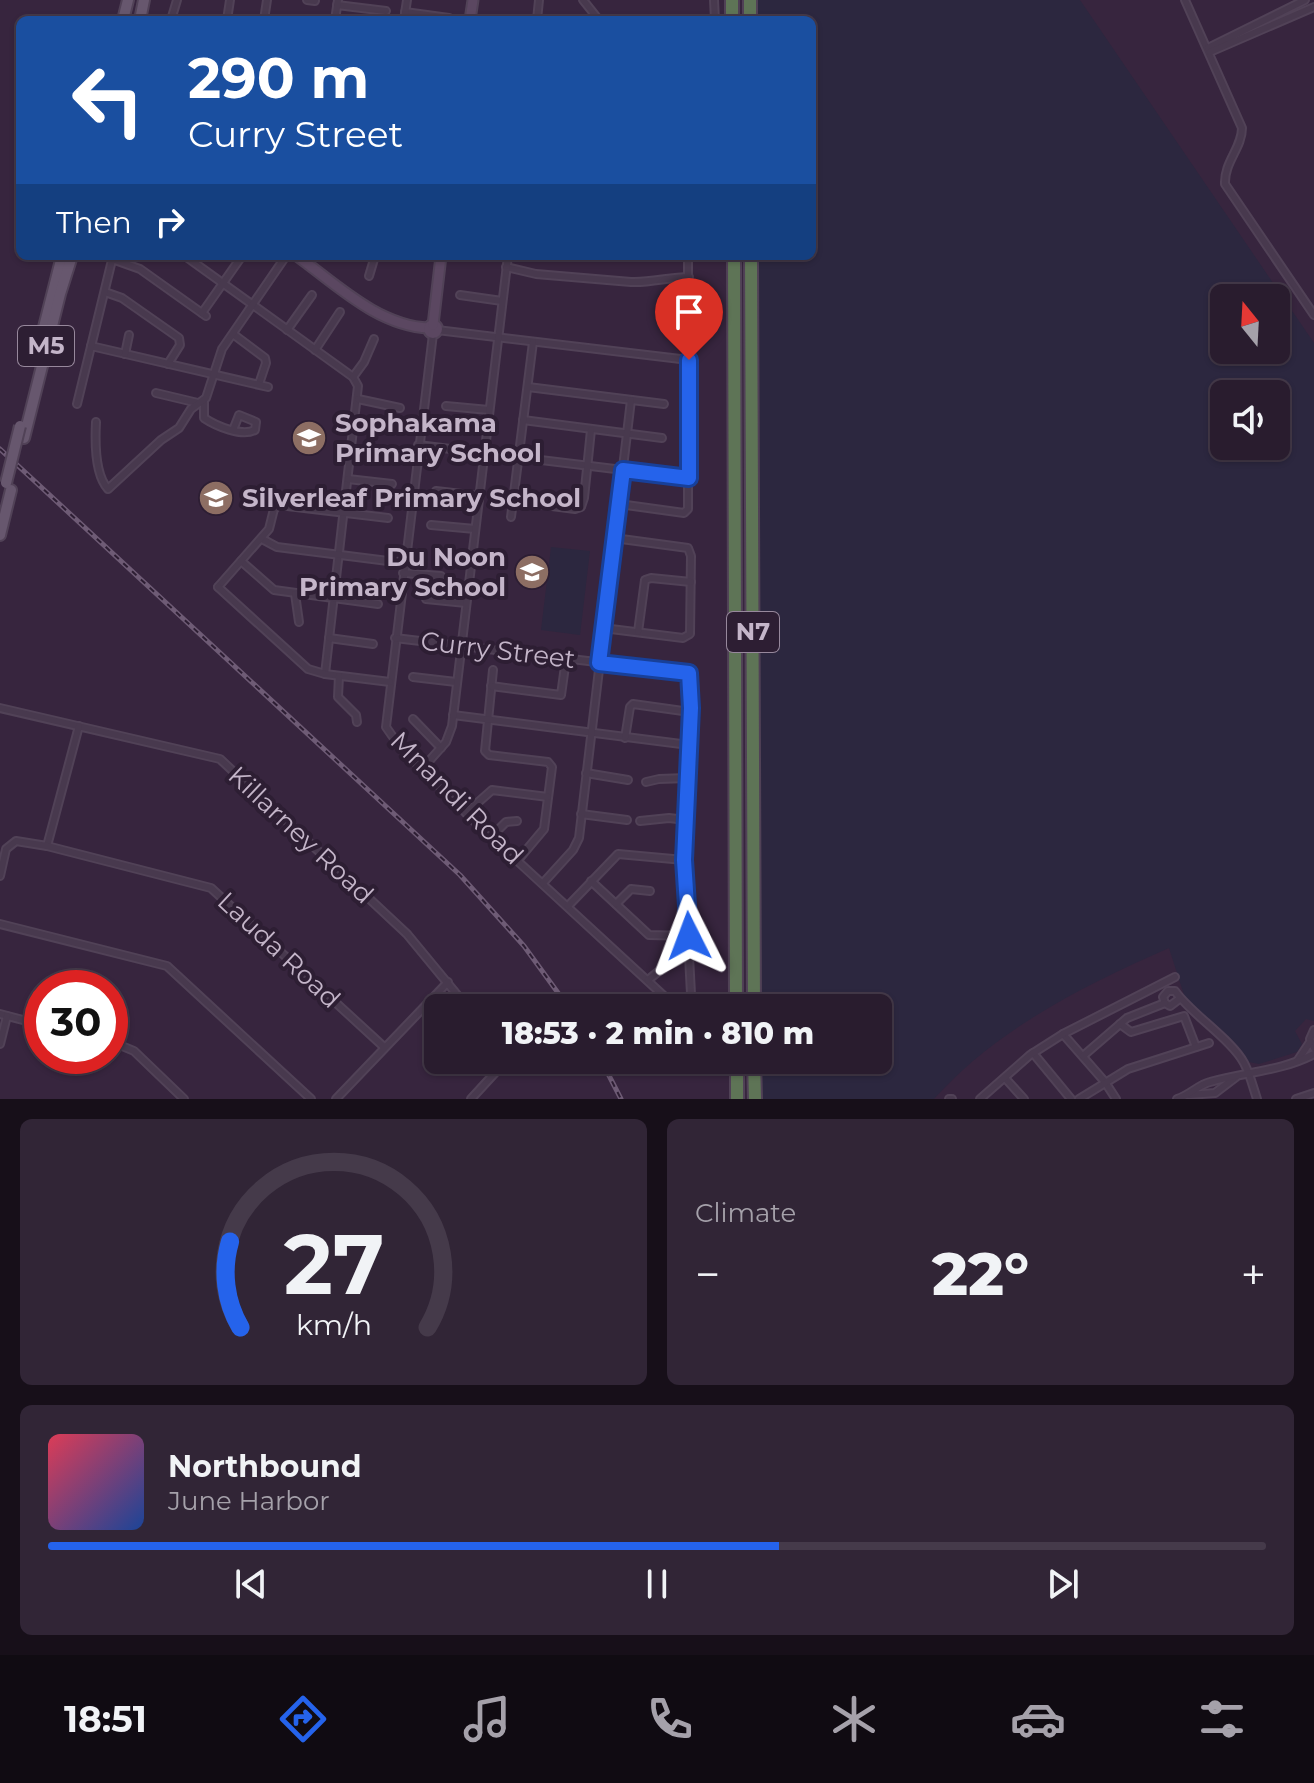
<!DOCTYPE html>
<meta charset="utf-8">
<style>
:root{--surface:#291c2e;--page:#312536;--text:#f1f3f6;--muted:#a5a1aa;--line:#453a4a;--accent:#2563eb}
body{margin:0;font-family:Montserrat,sans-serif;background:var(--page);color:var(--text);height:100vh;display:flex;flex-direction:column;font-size:30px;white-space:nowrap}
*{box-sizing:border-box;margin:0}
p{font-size:26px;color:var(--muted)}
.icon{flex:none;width:44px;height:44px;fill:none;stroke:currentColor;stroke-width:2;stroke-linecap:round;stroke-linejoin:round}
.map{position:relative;height:1099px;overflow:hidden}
.panel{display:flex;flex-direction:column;gap:20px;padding:20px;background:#170f19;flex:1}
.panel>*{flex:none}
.guide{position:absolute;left:16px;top:16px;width:800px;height:244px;border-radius:12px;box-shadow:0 2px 6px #0004,0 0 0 2px var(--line);background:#1a4fa0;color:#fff;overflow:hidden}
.needle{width:52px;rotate:342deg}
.fabs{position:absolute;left:1210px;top:284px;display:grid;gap:16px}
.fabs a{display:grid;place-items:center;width:80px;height:80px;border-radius:12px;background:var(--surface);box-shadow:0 2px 6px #0004,0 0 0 2px var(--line);font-size:40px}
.speed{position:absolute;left:24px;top:970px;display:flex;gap:16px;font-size:40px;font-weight:700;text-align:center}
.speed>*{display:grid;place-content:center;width:104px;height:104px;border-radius:50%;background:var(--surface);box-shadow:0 2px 6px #0004,0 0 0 2px var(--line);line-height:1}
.speed .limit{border:12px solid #d22;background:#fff;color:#111}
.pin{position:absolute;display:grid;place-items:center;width:68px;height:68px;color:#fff;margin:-82px -34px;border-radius:50% 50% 50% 0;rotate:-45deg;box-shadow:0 0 8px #0007}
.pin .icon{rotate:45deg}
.me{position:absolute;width:88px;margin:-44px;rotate:357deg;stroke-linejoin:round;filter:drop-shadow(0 0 6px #0008)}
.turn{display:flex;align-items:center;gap:28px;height:168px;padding:0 40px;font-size:36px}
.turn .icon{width:104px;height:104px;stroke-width:2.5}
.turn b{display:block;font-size:56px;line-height:68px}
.then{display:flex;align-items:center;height:76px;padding:0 40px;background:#0003;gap:16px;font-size:30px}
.big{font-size:60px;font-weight:800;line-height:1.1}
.panel .widget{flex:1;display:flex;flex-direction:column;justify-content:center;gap:12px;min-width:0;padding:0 28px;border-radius:12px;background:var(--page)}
.panel .dial{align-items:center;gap:0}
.dial svg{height:208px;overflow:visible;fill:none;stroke:var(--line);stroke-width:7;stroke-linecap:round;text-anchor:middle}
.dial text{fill:var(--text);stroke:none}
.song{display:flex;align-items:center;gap:24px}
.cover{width:96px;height:96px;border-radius:12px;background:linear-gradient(135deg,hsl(350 70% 55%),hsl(220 70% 35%))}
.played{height:8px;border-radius:4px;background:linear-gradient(90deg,var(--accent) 60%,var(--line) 60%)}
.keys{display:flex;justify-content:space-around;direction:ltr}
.heat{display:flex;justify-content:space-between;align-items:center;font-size:44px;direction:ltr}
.panel .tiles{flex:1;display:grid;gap:20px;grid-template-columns:1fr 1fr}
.widget:last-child{grid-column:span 2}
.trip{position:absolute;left:424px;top:994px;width:468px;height:80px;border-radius:12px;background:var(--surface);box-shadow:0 2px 6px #0004,0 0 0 2px var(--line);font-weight:800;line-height:80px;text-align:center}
.menu{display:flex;height:128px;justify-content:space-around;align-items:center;background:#100b12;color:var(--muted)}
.menu .icon{width:56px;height:56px}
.menu .current{color:var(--accent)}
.menu b{font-size:36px;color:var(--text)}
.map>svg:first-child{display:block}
</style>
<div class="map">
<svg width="1314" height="1099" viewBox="0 0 1314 1099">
<rect width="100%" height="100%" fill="#37253e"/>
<g fill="#2c273f" fill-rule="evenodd">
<path d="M757 0H1080L1314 343V1021L1306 1019 1295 1031 1302 1044 1297 1052 1259 1064 1249 1062 1185 998 1169 948C1085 985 996 1029 934 1099H761V1060H878V1008H761L757 256H812V20H757ZM1224 298H1276V350H1224ZM1224 394H1276V446H1224Z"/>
<path d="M551 547 590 551 580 635 541 630Z"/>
</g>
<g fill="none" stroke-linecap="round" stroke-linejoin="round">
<g stroke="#514257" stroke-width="10">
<g id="street">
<path d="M307 0 315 1"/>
<path d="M583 0 599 20"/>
<path d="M714 0 715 20"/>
<path d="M1185 0 1242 128C1242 148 1224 162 1225 184L1314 315"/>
<path d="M337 5 386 11"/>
<path d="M405 12 449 18"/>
<path d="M171 20 177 0"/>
<path d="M227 20 230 0"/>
<path d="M264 20 267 0"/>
<path d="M335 20 338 0"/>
<path d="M404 20 407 0"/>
<path d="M537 20 539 0"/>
<path d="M1208 48 1305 0"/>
<path d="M1210 52 1314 7"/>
<path d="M185 256 353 377 358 386 325 674"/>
<path d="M112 259 140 269 206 316"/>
<path d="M506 267 536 274 631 282C651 283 669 277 689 277"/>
<path d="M369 276 375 256"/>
<path d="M105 292 122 298 179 338 180 345 168 364"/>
<path d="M460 295 502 301"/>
<path d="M202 313 242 256"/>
<path d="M287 330 312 295"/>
<path d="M437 330 689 360"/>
<path d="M233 334 265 358 266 363 259 384"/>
<path d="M433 334 386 727 400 747 474 821 677 1008"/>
<path d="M91 346 268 387"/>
<path d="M315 350 340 312"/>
<path d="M125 354 129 335"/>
<path d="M353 377 364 362 374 339"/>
<path d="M528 387 664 404"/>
<path d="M156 393 198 403"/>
<path d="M358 399 400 408"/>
<path d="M204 400V418C216 426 242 437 255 430L256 422 239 415 233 430"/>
<path d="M77 404 113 256"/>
<path d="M446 406 489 410"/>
<path d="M523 420 662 438"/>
<path d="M96 422C95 441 95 475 108 489L161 440 179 428 191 409 206 398 222 349 286 256"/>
<path d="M418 445 689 478"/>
<path d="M348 479 392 484"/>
<path d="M436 491 479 496"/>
<path d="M513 501 575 509 581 507 584 498 591 430"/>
<path d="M619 504 684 513 688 509V256"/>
<path d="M511 517 533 342"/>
<path d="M431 525 475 529"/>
<path d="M262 539 277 547 404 563"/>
<path d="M241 561 274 590 378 604"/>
<path d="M403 573 441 576"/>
<path d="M218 587 269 529 274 509 279 505 388 518"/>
<path d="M218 587 308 669 325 674 390 682"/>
<path d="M295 594 299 622"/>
<path d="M426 599 466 603"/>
<path d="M603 628 683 638 690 634 691 556 688 548 614 538"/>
<path d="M638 632 645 580 651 578 691 582"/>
<path d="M329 638 373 644"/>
<path d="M395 638 689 673 691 708 684 860 691 994 686 1005 677 1008"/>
<path d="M493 670 485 751 489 755 548 762 552 767 544 829 518 860"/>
<path d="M339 676 338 697 356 715 357 722"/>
<path d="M413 677 456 682"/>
<path d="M491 686 561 695 566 659"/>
<path d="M0 708 220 759 407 934 468 1008"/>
<path d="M453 715 689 745"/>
<path d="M413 719 441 748"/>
<path d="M625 738 630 707 633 704 690 712"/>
<path d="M422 769 446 742 452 726 508 256"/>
<path d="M586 773 628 780"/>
<path d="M646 782 659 779 687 778"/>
<path d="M466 813 492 790 548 797"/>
<path d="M581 814 627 820"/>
<path d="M640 821 669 818 686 820"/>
<path d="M492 836 506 822 517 821"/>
<path d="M47 846 79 726"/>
<path d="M0 876 6 849 16 841 47 846 211 888 384 1047"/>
<path d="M591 881 649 935 689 936"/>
<path d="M543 883 573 850 579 838 631 400"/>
<path d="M616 904 631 889 650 891"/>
<path d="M568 906 618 854 684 860"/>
<path d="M0 924 167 966 311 1099"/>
<path d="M648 980 664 967"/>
<path d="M1178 1000 1170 1006 1165 1003 1163 997 1168 991H1175C1190 1013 1232 1040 1244 1063 1250 1074 1253 1087 1257 1099"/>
<path d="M0 1014 42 1025"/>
<path d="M1120 1024 1131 1032 1184 1016 1196 1047"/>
<path d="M1314 1030 1310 1039 1314 1048"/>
<path d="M1063 1034 1105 1082 1116 1099"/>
<path d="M110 1041 134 1051 184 1099"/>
<path d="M0 1044 7 1016"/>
<path d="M1033 1053 1071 1099"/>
<path d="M1083 1056 1127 1018 1165 1003"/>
<path d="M1298 1060 1310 1042"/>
<path d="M1005 1078 1024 1099"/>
<path d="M1189 1095 1215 1093 1236 1077"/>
<path d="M336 1099 448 982"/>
<path d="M471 1099 504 1063 503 1060"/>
<path d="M949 1099H952"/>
<path d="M980 1099 1030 1055 1063 1034 1175 977"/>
<path d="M1079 1099 1128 1069 1209 1043"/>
<path d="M1177 1099C1190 1095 1198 1085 1210 1082 1245 1072 1282 1071 1314 1054"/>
<path d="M1296 1099 1314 1093"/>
</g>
</g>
<g stroke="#514257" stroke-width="13">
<g id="secondary">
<path d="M470 20 473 0"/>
<path d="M297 256C336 284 378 326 429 328"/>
<circle cx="433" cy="329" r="4.5"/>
<path d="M433 325 441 256"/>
</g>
</g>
<g stroke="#514257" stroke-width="14">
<g id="primary">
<path d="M123 20 128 0"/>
<path d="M140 20 144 0"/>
<path d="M43 331 62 256"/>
<path d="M24 438 60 294 72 256"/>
<path d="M0 535 11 490"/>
</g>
</g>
<g stroke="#504156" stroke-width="16">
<g id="highway">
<path d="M732 0V20"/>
<path d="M750 0V20"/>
<path d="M734 256 736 1008"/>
<path d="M751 256 754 1008"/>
<path d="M737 1060V1099"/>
<path d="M754 1060 755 1099"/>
</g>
</g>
<use href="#street" stroke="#48394e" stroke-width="6"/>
<use href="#secondary" stroke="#5b4761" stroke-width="9"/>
<use href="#primary" stroke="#67576e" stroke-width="10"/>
<use href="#highway" stroke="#5e7456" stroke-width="12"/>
<g stroke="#6e5b75" stroke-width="5">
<g id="rail">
<path d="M0 449 460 875 524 946 569 1008"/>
<path d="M601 1060 621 1099"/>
</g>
</g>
<use href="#rail" stroke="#2d1e33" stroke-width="2" stroke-dasharray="6" stroke-linecap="butt"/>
<g stroke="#514257" stroke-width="14" stroke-linecap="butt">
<path id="primary-bridge" d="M6 483 20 426"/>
</g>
<use href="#primary-bridge" stroke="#67576e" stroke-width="10"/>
</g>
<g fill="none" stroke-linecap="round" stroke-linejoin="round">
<g stroke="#184099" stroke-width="20">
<path id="route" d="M689 936 684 860 691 708 689 673 599 663 623 470 689 478V360"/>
</g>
<use href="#route" stroke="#2563eb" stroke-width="14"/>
</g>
<defs>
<g id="school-disc" transform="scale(1.8)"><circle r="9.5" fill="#8d6e63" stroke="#2d1e33"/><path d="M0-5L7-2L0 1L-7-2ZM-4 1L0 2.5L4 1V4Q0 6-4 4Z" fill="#fff"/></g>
</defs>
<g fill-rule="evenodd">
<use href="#school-disc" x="309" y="438"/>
<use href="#school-disc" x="216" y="498"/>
<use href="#school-disc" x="532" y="572"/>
</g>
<g text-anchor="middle" stroke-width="8" stroke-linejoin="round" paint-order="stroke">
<g fill="#2d1e33" stroke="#97889c" stroke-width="2">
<rect x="18" y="326" width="56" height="40" rx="6"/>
<rect x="727" y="612" width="52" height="40" rx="6"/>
</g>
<g font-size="24" font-weight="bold" fill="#c4b5c9">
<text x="46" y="354">M5</text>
<text x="753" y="640">N7</text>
</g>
<g font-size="26" font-weight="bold" fill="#c4b5c9" stroke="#2d1e33" text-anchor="start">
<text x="335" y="432">Sophakama<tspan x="335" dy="30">Primary School</tspan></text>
<text x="242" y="507">Silverleaf Primary School</text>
<text x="506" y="566" text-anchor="end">Du Noon<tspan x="506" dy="30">Primary School</tspan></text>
</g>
<g font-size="26" fill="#c4b5c9" stroke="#2d1e33">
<text transform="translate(498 650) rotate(7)" y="9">Curry Street</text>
<text transform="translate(457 798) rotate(45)" y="9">Mnandi Road</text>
<text transform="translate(301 835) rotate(43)" y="9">Killarney Road</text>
<text transform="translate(279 950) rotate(43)" y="9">Lauda Road</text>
</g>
</g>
</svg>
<div class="fabs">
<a><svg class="needle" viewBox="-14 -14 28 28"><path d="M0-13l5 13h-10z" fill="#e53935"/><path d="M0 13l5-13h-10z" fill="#a5a1aa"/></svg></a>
<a><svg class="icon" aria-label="sound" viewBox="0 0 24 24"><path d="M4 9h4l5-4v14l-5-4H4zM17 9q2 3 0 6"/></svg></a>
</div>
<div class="speed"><div class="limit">30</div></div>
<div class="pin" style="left:689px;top:360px;background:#d93025"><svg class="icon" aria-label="arrive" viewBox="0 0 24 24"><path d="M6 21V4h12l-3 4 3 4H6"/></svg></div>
<svg class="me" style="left:689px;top:936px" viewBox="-20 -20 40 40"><path d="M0-17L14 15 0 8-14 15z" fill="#2563eb" stroke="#fff" stroke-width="4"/></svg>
<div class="trip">18:53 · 2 min · 810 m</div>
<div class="guide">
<div class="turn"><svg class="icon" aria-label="left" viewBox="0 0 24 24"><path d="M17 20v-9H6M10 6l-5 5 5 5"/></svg><div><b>290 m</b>Curry Street</div></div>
<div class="then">Then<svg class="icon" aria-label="right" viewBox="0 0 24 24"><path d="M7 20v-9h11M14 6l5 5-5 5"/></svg></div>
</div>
</div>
<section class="panel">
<div class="tiles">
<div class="widget dial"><svg viewBox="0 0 100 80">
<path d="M14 69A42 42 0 1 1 86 69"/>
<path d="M14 69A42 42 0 0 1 10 36" stroke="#2563eb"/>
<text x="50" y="56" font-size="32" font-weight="700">27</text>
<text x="50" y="72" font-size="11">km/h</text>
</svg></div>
<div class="widget"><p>Climate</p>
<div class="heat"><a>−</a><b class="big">22°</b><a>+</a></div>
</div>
<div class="widget">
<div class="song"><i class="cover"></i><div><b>Northbound</b><p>June Harbor</p></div></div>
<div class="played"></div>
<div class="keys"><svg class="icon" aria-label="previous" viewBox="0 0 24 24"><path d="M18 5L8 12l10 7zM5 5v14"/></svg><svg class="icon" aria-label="pause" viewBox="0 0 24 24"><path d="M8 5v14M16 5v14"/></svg><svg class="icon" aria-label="next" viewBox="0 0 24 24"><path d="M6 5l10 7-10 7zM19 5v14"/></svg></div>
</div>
</div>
</section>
<nav class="menu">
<b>18:51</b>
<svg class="icon current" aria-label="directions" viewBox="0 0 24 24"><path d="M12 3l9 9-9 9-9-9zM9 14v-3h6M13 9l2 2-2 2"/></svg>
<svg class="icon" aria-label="music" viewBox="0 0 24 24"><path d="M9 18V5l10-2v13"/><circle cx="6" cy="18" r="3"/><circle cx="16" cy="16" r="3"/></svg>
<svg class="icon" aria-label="phone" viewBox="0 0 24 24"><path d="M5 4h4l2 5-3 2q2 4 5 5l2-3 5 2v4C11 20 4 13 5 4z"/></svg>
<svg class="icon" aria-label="climate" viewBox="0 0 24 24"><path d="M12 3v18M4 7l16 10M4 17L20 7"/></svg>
<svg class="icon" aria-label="car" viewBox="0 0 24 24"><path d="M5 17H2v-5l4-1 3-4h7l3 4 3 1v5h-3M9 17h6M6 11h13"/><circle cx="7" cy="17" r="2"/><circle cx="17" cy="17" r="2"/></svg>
<svg class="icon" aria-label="filters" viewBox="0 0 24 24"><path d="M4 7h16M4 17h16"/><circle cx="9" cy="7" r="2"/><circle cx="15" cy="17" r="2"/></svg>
</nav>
